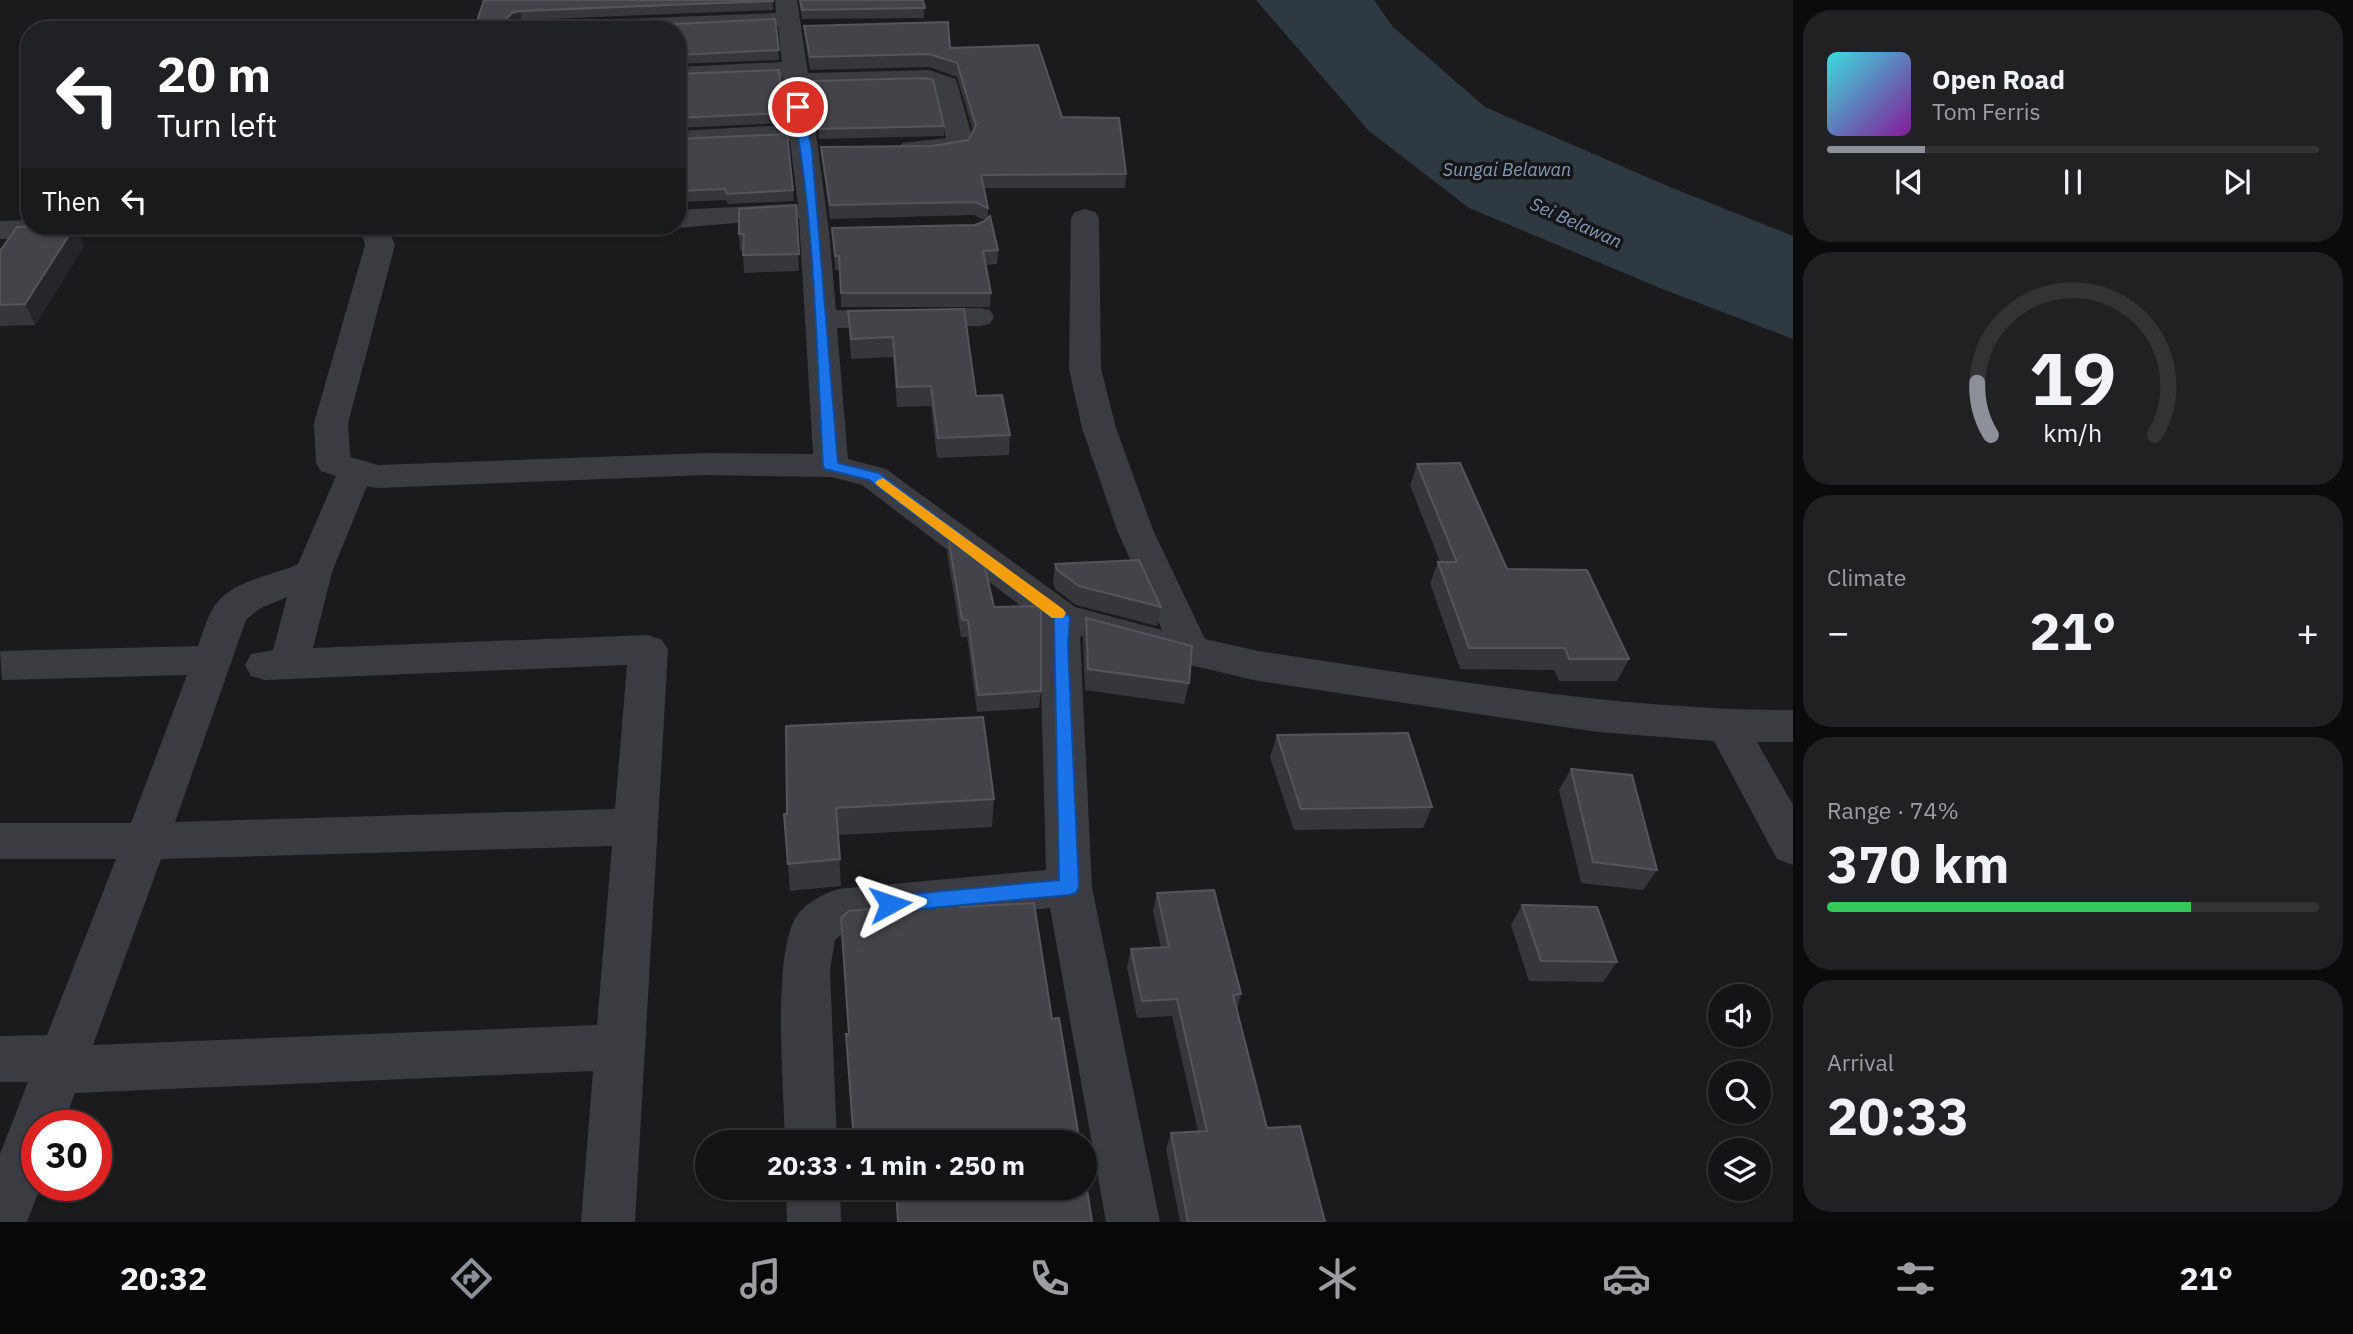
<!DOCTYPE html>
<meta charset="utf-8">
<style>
:root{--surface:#141416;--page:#212123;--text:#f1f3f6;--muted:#9d9ea1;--line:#333335;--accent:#8c9099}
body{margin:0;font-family:"IBM Plex Sans",sans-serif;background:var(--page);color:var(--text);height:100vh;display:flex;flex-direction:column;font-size:26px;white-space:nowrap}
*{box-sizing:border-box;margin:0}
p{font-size:23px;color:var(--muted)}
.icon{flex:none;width:38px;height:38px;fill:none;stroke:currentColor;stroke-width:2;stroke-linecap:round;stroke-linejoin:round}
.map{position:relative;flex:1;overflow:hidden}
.side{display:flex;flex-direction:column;gap:10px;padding:10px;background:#0b0b0c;width:560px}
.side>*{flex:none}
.banner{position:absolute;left:21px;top:21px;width:665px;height:214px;border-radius:28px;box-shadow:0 2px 5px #0004,0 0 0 2px var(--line);background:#202124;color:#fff;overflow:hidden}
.tools{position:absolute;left:1708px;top:984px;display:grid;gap:14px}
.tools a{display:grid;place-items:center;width:63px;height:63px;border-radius:50%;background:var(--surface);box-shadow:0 2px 5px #0004,0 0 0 2px var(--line);font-size:35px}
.speed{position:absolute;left:21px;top:1110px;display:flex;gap:14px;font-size:35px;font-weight:700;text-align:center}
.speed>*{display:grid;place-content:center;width:91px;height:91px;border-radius:50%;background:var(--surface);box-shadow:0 2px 5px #0004,0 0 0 2px var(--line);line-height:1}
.speed .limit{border:10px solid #d22;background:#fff;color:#111}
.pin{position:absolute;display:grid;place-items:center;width:60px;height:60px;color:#fff;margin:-30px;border:4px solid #fff;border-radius:50%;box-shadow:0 2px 7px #0007}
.me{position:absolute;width:77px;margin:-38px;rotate:85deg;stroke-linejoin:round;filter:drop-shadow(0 0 5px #0008)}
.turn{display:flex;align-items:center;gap:24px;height:147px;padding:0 21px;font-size:32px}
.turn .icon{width:91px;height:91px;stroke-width:2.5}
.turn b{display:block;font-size:49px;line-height:60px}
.then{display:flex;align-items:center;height:66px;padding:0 21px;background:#0003;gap:14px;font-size:26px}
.big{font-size:52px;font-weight:800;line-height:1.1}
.side .widget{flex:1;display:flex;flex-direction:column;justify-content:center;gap:10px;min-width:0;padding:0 24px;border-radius:28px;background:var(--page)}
.side .dial{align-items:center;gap:0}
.dial svg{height:182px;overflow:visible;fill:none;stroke:var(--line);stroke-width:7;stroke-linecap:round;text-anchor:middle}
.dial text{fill:var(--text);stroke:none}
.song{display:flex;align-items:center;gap:21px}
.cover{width:84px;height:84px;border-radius:10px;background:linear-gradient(135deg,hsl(180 70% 55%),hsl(290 70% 35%))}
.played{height:7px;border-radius:4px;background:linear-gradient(90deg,var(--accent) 20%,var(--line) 20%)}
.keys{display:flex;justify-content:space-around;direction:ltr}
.heat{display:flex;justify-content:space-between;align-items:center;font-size:38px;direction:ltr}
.charge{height:10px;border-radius:5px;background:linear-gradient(90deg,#34c759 74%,var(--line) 0)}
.trip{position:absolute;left:695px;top:1130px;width:402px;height:70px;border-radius:35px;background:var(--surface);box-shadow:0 2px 5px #0004,0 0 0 2px var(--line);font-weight:800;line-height:70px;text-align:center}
.tab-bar{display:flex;height:112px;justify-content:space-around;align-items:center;background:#080809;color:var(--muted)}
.tab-bar .icon{width:49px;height:49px}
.tab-bar .selected{color:var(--accent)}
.tab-bar b{font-size:32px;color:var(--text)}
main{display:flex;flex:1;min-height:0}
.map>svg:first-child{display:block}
</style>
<main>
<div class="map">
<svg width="1793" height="1222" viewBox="0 0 1793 1222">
<rect width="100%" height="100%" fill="#1b1a1d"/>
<path fill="#2f3942" d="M1256 0H1374L1393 27 1485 107 1670 187 1793 236V339L1665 290 1469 208 1369 131Z"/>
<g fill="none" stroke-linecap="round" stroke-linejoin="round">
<g fill="#3b3c42" fill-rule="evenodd">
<path d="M775 0H797L808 73 929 70 956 79 973 140 967 151C948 155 921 159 902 155L898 149 902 143 946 138 935 88 926 85 810 88 829 231 836 310 979 308 990 310 994 317 990 324 979 326 837 328 848 459 886 469 1075 607 1162 630 1117 530 1082 428 1069 369 1071 218 1075 212 1085 209 1095 212 1099 218 1101 369 1116 428 1153 530 1205 639 1258 651C1436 677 1613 710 1793 710V742H1757L1793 805V865L1777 859 1714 741 1598 732 1258 681 1134 652 1080 636 1092 887 1160 1222H1106L1050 908 849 928 835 940 830 970 837 1143H785C784 1091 772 960 795 919 803 904 823 894 838 889L1046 870 1040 645 1042 622 862 485 831 477 706 475 376 488 367 486 332 572 313 648 648 635 662 640 668 650 635 1222H581L593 1071 75 1093 63 1125H37V1185H41L27 1222H0V1154L28 1082H0V1036L47 1035 116 859H0V823H131L187 675 2 680 0 651 198 646C203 632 207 617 215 605 233 580 272 576 298 564L336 476 321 471 316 463 314 423 365 245 362 234 354 226H387L395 245 348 423 350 457 378 465 706 453 813 454 799 218 677 228 670 226H677V210L790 204 798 205 790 141 677 147V131L789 125 782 81 783 77 677 81V67L782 62 778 26 677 31 510 30 514 25 522 23 776 13ZM287 597 273 650 251 654 245 665 251 676 265 680 627 665 615 809 175 822 246 620 259 609ZM612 846 597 1025 93 1045 161 859Z"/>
<path d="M30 220V226H145L141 232 131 235 0 239V221Z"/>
<path d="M786 1188H840L841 1222H787Z"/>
</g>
</g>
<g fill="#37363b">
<path d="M484 0H773V10L522 20 513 23 676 24 775 19 779 60 677 64V30H474Z"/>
<path d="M799 0H923L924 18 802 19Z"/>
<path d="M804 26 950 48 1062 117 1126 174 1125 188H984L988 208V218L998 250 997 264 986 265 991 293 990 307H841L840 270H835L832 228 975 225 986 221 974 215 830 219 822 161 821 147 932 146 968 140 973 131 957 77 929 67 810 70 805 39Z"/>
<path d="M677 74 785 113 786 123 677 128Z"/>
<path d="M813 81 944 126V136L819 139Z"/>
<path d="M30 127V160H29L20 140Z"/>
<path d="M677 139 793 190 794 201 728 204 726 200 677 202Z"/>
<path d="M796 205 799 271 744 273 743 251H740L739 234Z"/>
<path d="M84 246 35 325 0 326V251Z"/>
<path d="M964 309 976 396 1010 435 1009 455 937 458 931 406 897 407 893 357 851 359 848 311Z"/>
<path d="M1417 464 1507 569 1629 659 1617 681H1559L1554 670 1460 669 1430 583 1438 562H1440L1410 485Z"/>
<path d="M948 536 994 607 1041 691 1039 708 977 712 967 637H961L947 553Z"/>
<path d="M1055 564 1161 607 1157 626 1076 605 1055 589 1053 583Z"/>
<path d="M1086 618 1189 683 1184 704 1085 690 1083 640Z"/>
<path d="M786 726 994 799 992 827 838 835 841 886 790 891 788 864Z"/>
<path d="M1277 735 1432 807 1423 828 1294 830 1270 757Z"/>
<path d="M1571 769 1657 870 1643 890 1581 883 1559 790Z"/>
<path d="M1157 893 1241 994 1237 1009 1267 1128 1325 1222H1180L1166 1149 1171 1133 1198 1131 1172 1016 1137 1018 1127 967 1131 949 1161 948 1153 911Z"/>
<path d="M1522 905 1617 962 1603 982 1529 981 1511 925Z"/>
</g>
<g fill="#262529">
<path d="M520 11 522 20 513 22 508 28 506 19 512 13Z"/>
<path d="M75 226 84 246 35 325 25 304Z"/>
</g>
<g fill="#444349" stroke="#54555b" stroke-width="2">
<path d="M484 0H773V1L520 11 512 13 506 19 508 23 676 24 775 19 779 50 677 55V30H474Z"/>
<path d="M800 0H923L925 8 802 10Z"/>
<path d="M948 22 950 48 1038 45 1062 117 1119 118 1126 174 981 175 988 208 975 202 830 205 821 147 932 146 968 140 976 126 957 63 929 54 810 57 804 26Z"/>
<path d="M779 70 785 113 677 118V74Z"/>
<path d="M926 78 933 80 944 126 819 129 813 81Z"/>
<path d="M30 127V140H20Z"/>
<path d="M787 134 793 190 727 194 725 189 677 191V139Z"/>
<path d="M796 205 799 254 743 255 744 234H739V209Z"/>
<path d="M990 216 998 250 983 251 991 293H841L839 256H835L832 228 975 225 985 221Z"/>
<path d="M75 226 25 304 0 305V251L17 227Z"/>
<path d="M964 309 976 396 1002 395 1010 435 938 438 931 386 897 387 893 337 851 339 848 311Z"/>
<path d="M1460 463 1507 569 1587 570 1629 659H1569L1565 648H1469L1438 562H1457L1417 464Z"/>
<path d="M948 536 984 563 994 607 1041 606V691L978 695 968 620H962Z"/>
<path d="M1139 560 1161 607 1079 586 1057 570 1055 564Z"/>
<path d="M1086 618 1192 646 1189 683 1088 669Z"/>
<path d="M983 717 994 799 836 808 840 859 788 864 784 814H787L786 726Z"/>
<path d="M1408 733 1432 807 1301 809 1277 735Z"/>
<path d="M1571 769 1632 775 1657 870 1593 862Z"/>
<path d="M1214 890 1241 994 1233 995 1267 1128 1300 1126 1325 1222H1188L1171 1133 1207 1131 1177 999 1142 1001 1131 949 1169 947 1157 893Z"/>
<path d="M959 901 960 907 1034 903 1052 1019 1059 1018 1080 1143H854L846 1034H849L841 918 849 911Z"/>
<path d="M1522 905 1597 907 1617 962 1541 961Z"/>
<path d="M1085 1176 1092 1222H898L896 1188H1085Z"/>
</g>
<path fill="#1a73e8" stroke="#114b97" stroke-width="2" d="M798 104 803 107 812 150 838 463 879 473 1070 617 1068 645 1079 887 1076 893 1069 895 890 912 883 910 880 904 883 898 890 896 1059 880 1054 619 869 480 825 469 823 466C816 346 815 224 793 107Z"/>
<path fill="#f59e0b" d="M883 478 1063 609 1066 613 1063 618H1052L878 486 875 483 878 480Z"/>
<g text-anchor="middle" stroke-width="7" stroke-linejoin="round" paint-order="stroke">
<g font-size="18" font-style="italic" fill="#839cb8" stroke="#161518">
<text x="1507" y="176">Sungai Belawan</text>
<text transform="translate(1576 223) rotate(24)" y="6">Sei Belawan</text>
</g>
</g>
</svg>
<div class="tools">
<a><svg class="icon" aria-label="sound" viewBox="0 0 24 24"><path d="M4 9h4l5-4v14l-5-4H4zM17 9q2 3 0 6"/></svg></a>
<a><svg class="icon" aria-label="search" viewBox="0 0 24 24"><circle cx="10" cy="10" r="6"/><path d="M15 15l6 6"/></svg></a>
<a><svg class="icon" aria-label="layers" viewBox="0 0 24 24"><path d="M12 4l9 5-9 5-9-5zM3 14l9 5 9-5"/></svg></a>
</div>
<div class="speed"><div class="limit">30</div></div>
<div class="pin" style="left:798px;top:107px;background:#d93025"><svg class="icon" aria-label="arrive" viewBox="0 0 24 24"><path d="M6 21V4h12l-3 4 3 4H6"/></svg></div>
<svg class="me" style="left:890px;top:904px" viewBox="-20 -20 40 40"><path d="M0-17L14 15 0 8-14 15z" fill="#1a73e8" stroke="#fff" stroke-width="4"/></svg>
<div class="trip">20:33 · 1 min · 250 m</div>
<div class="banner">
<div class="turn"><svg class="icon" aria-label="left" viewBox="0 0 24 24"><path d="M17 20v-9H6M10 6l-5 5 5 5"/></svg><div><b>20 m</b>Turn left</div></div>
<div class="then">Then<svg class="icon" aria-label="left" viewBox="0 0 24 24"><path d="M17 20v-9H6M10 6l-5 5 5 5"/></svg></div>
</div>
</div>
<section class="side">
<div class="widget">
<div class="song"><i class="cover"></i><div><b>Open Road</b><p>Tom Ferris</p></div></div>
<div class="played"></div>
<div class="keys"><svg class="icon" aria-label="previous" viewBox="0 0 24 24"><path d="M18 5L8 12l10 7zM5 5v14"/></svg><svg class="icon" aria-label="pause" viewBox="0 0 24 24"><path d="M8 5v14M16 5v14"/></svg><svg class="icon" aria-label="next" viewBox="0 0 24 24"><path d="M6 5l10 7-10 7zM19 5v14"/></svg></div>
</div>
<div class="widget dial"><svg viewBox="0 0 100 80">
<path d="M14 69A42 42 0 1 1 86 69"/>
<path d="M14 69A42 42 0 0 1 8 46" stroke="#8c9099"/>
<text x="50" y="56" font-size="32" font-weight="700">19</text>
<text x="50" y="72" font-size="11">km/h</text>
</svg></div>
<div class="widget"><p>Climate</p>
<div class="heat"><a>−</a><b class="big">21°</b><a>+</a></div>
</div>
<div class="widget"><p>Range · 74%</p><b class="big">370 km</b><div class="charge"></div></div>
<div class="widget"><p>Arrival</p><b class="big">20:33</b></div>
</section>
</main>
<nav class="tab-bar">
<b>20:32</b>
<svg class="icon selected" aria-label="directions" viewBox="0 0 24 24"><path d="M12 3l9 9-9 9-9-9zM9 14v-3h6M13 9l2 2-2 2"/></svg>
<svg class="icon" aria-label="music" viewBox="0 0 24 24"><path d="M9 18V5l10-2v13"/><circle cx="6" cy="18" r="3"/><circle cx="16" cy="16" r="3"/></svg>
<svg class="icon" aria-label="phone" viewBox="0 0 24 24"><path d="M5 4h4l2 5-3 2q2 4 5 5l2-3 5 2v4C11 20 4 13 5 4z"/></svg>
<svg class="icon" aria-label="climate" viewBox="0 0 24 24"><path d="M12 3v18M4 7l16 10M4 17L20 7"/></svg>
<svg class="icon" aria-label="car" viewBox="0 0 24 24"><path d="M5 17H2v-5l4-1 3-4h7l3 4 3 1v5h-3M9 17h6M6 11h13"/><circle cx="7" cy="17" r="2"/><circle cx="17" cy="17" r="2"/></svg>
<svg class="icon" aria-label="filters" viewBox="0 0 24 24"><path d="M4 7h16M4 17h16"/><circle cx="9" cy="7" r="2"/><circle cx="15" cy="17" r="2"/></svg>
<b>21°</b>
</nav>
